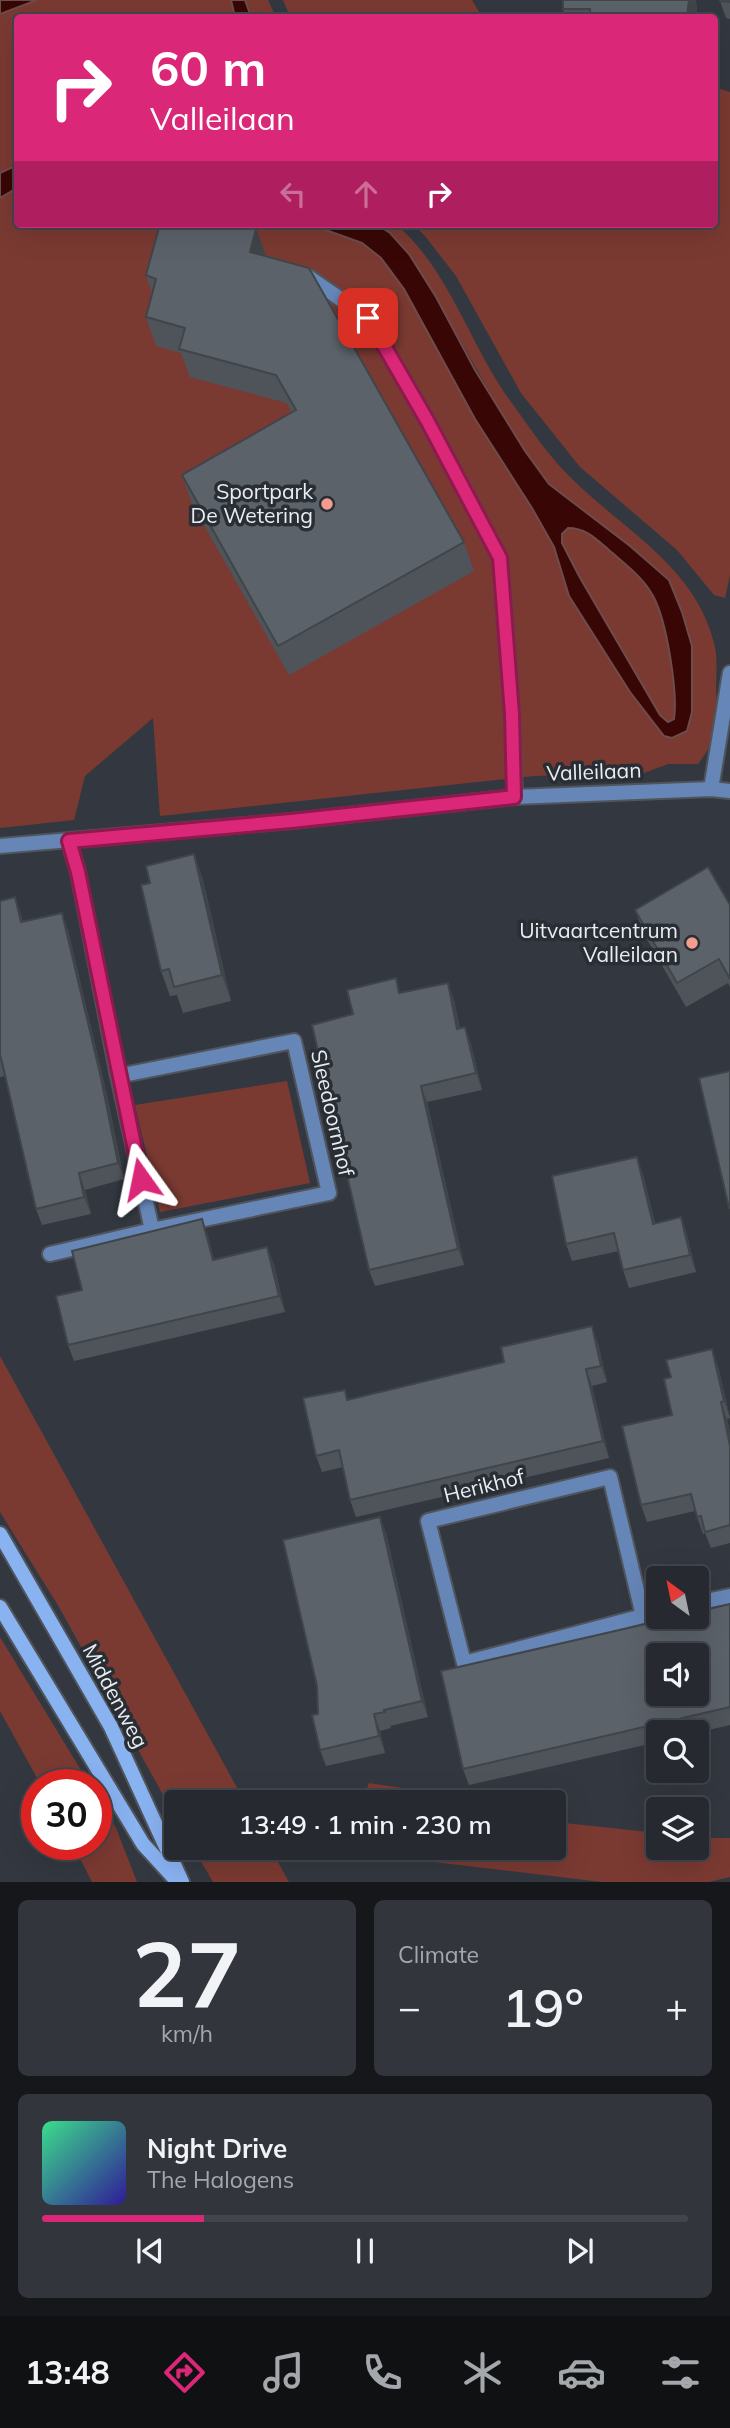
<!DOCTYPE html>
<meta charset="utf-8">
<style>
:root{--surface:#262a30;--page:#32363c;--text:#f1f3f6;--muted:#a4a7ab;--line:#42464c;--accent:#db2777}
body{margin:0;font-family:Mulish,sans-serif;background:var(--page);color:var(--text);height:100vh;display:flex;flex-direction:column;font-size:26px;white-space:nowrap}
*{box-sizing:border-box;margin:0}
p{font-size:23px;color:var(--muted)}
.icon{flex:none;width:38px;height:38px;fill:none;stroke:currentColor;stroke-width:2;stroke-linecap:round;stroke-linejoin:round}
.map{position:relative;height:1882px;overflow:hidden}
.drawer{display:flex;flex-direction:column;gap:18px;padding:18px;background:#15171a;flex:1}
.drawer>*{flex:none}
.hud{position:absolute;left:14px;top:14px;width:704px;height:214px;border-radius:7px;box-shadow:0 7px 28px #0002,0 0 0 2px var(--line);background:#db2777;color:#fff;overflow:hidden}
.needle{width:46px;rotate:327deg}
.tools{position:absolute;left:646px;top:1566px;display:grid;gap:14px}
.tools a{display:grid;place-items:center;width:63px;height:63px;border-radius:7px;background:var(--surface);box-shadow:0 7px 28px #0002,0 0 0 2px var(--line);font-size:35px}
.speed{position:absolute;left:21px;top:1769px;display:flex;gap:14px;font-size:35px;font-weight:700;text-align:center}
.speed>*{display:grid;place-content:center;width:91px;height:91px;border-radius:50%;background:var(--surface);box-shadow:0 7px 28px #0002,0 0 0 2px var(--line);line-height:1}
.speed .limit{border:10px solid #d22;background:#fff;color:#111}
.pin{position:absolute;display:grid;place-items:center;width:60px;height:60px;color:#fff;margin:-30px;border-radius:14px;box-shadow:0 4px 10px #0006}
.me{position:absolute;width:77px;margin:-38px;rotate:348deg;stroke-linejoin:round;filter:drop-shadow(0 0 5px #0008)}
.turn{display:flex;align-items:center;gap:24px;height:147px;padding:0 21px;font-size:32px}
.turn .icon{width:91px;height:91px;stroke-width:2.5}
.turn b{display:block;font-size:49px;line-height:60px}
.lanes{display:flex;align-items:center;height:66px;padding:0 21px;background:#0003;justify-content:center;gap:35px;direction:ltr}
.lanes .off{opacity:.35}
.big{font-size:52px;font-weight:600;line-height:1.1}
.drawer .widget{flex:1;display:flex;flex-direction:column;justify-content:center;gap:10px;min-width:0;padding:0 24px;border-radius:10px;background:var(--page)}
.drawer .dial{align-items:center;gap:0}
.dial b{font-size:91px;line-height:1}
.song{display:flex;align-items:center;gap:21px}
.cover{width:84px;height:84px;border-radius:10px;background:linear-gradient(135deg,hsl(150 70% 55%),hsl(250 70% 35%))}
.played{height:7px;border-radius:4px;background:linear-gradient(90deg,var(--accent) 25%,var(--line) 25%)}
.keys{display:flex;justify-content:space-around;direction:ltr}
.heat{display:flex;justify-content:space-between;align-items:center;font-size:38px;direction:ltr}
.drawer .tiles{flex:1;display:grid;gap:18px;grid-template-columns:1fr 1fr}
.widget:last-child{grid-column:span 2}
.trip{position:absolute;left:164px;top:1790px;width:402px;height:70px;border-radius:7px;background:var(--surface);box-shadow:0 7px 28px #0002,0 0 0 2px var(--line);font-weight:600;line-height:70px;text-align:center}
.dock{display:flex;height:112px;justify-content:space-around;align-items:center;background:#0f1113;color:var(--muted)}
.dock .icon{width:49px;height:49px}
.dock .current{color:var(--accent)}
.dock b{font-size:32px;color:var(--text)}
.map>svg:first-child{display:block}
</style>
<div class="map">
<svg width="730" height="1882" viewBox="0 0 730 1882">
<rect width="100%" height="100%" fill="#333840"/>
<g fill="#7a3a32">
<path d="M37 0H231L235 17 18 18 17 165 0 173V14Z"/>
<path d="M245 0H268L276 17H251Z"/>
<path d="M283 0H472L482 17H290Z"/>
<path d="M714 87 730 92V575L725 598 714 595 677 550 580 467 521 393 456 276 425 236 413 224H714Z"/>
<path d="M17 188 18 224H309L362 243 381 258 404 289 475 419 532 508 554 547 569 596 630 692 664 736 672 738 692 646 682 612 669 580 630 546 549 484 525 451 502 414 436 297 409 254 390 233 376 224H396C452 273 470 348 514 406 531 430 549 456 570 477 622 529 695 566 714 643 718 657 716 675 716 690 718 725 720 736 698 764H668L644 773 534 776 160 816 153 718 85 776 74 820 0 828V198Z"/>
<path d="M568 528C586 528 595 539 609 550 626 565 647 580 656 602 668 628 677 691 675 719L668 722 660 716 579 576 562 543V534Z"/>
<path d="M287 1081 310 1183 160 1212 135 1105Z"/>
<path d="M0 1356 241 1795 245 1802H177V1820L59 1607 0 1512Z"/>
<path d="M0 1637 90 1785H41L0 1711Z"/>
<path d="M369 1783 422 1791 432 1802H362Z"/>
<path d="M96 1796 116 1828 137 1882H92L73 1845 96 1844Z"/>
<path d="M555 1822 658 1833V1848H696L697 1838H730V1877L709 1882H602L315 1848H555Z"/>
<path d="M193 1848H270L289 1882H213Z"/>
</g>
<g fill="#380705" stroke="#6d4c4c" stroke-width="2" fill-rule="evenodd">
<path d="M0 0H37L0 14Z"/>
<path d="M231 0H245L251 17H235Z"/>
<path d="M17 165V188L0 198V173Z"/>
<path d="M309 224H376L390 233 409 254 436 297 475 370 525 451 549 484 630 546 669 580 682 612 692 646V712L687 731 672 738 664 736 630 692 569 596 554 547 532 508 475 419 404 289 381 258 362 243ZM568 528C586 528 596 539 609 550 626 565 647 580 656 602 667 627 678 692 674 719L668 722 660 715 579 576 562 543V534Z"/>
</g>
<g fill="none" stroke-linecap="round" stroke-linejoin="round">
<g stroke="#50555c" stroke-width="18">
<path id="service" d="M307 276 368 318 428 422 500 558 512 714 515 797"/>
</g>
<g stroke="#50555c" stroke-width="18">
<g id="minor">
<path d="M711 789 730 673"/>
<path d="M69 841 78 872 118 1076 152 1230 329 1193 294 1041 118 1076"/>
<path d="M0 846 291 821 515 797 711 789 730 791"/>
<path d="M50 1254 152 1230"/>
<path d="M696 1603 730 1596"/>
<path d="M643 1616 610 1477 428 1521 464 1663 658 1612"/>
</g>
</g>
<g stroke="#50555c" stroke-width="18">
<g id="secondary">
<path d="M0 1534 111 1727 182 1882"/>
<path d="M0 1607 143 1844 175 1879"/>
</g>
</g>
<use href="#service" stroke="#6686b8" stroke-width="14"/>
<use href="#minor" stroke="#6686b8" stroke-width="14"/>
<use href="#secondary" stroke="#89b2f1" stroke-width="14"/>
</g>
<g fill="#4f545b">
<path d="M730 0V19L726 18 720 1Z"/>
<path d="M697 5 696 18H566L563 9Z"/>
<path d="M266 256 464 542 474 571 289 675 192 504 182 475 292 413 287 403 190 377 181 353 156 346 146 317 152 293 146 275Z"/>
<path d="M194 854 203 880 231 1001 183 1013 177 995 170 996 161 971 150 883Z"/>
<path d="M15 897 23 922 68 930 107 1095 124 1179 85 1190 91 1214 42 1225 36 1209 5 1076 0 1077V901Z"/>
<path d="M730 905V987L728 983 686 1007 644 934 635 910Z"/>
<path d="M401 992 454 1000 460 1028 471 1044 482 1090 427 1102 464 1265 375 1286 369 1270 353 1014Z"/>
<path d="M643 1174 655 1223 681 1217 687 1235 696 1272 629 1288 623 1270 619 1251 572 1261 566 1244Z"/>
<path d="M208 1236 214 1260 274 1264 285 1312 74 1361 68 1345 82 1290Z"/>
<path d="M598 1343 607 1382 592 1386 609 1458 356 1517 350 1500 343 1467 322 1472 316 1456 348 1400 504 1362Z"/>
<path d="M718 1366 730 1418 727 1419 730 1433V1543L711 1548 705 1533 703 1534 695 1511 647 1522 641 1505 672 1415 671 1377Z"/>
<path d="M386 1533 428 1717 390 1726 391 1728 380 1731 385 1753 326 1766 320 1750 318 1714Z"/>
<path d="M730 1604V1725L696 1733 658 1732V1742L469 1785 463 1769Z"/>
</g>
<g fill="#40454a">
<path d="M689 0H696L697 5 696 18H688L687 16Z"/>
<path d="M256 229 267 258 250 252Z"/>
<path d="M194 854 203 880 231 1001 222 975Z"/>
<path d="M15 897 21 914 27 939 21 922Z"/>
<path d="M62 913 68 930 107 1095 124 1179 118 1163Z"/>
<path d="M448 983 454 1000 463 1045 457 1029Z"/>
<path d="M465 1027 471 1044 482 1090 476 1073Z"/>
<path d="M421 1086 427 1102 464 1265 458 1249Z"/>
<path d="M637 1157 643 1174 659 1241 653 1224Z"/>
<path d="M79 1173 85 1190 91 1214 84 1197Z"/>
<path d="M681 1217 687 1235 696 1272 690 1255Z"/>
<path d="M202 1219 208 1236 219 1277 213 1260Z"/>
<path d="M267 1247 274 1264 285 1312 279 1296Z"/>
<path d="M592 1326 598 1343 607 1382 601 1366Z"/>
<path d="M712 1349 718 1366 730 1418 724 1401Z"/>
<path d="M586 1369 592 1386 609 1458 603 1441Z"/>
<path d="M721 1402 727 1419 730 1433V1446Z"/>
<path d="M380 1517 386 1533 428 1717 422 1701Z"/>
<path d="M374 1714 380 1731 385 1753 379 1736Z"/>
</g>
<g fill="#5c626a" stroke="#40454a" stroke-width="2" fill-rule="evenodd">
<path d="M563 0H689L687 16H590V9H563Z"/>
<path d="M720 0H730V2L720 1Z"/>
<path d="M160 224H237L256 229 250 252 309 268 464 542 278 646 182 475 296 410 276 375 179 349 185 328 146 317 156 279 146 275Z"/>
<path d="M194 854 222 975 174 987 169 969 161 971 141 885 150 883 146 866Z"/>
<path d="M708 867 730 905V979L719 959 677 983 635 910Z"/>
<path d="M15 897 21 922 62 913 101 1078 118 1163 79 1173 84 1197 36 1209 1 1058 0 1059V901Z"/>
<path d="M396 978 399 993 448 983 457 1029 465 1027 476 1073 421 1086 458 1249 369 1270 312 1025 353 1014 347 990Z"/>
<path d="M730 1071V1207L729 1208 699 1078Z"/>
<path d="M637 1157 653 1224 681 1217 690 1255 623 1270 614 1233 566 1244 552 1176Z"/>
<path d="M202 1219 213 1260 267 1247 279 1296 68 1345 56 1296 82 1290 72 1251Z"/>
<path d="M592 1326 601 1366 586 1369 603 1441 350 1500 339 1450 316 1456 303 1398 345 1390 347 1400 504 1362 501 1347Z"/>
<path d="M712 1349 724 1401 721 1402 730 1446V1525L705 1532 701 1516 697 1517 691 1494 641 1505 622 1426 672 1415 664 1379 671 1377 666 1360Z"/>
<path d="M380 1517 422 1701 384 1710 385 1712 374 1714 379 1736 320 1750 312 1715 318 1714 317 1686 283 1540Z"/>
<path d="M730 1604V1707L463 1769 441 1671 676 1617H696V1612ZM658 1656H696V1694H658Z"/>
</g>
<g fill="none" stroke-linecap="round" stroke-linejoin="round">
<g stroke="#8e194d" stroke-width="18">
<path id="route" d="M141 1179 78 872 69 841 291 821 514 797 512 714 500 558 428 422 368 318"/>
</g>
<use href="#route" stroke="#db2777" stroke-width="12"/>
</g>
<g fill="#f59c90" stroke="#292e35" stroke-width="2.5">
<circle cx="327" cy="504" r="7"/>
<circle cx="692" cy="943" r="7"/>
</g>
<g text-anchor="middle" stroke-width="7" stroke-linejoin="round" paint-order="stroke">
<g font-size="21" fill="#e9edf2" stroke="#292e35" text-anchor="end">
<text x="313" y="499">Sportpark<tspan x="313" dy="24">De Wetering</tspan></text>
<text x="678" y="938">Uitvaartcentrum<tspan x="678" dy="24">Valleilaan</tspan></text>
</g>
<g font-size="21" fill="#e9edf2" stroke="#292e35">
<text transform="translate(594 772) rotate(-2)" y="7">Valleilaan</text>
<text transform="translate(332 1113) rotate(77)" y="7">Sleedoornhof</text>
<text transform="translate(484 1486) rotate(-14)" y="7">Herikhof</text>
<text transform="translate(115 1696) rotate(62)" y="7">Middenweg</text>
</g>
</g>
</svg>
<div class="tools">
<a><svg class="needle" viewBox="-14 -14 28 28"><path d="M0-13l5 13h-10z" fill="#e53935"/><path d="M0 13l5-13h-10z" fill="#a4a7ab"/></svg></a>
<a><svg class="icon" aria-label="sound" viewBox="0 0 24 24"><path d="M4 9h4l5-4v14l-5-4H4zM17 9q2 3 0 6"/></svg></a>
<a><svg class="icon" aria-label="search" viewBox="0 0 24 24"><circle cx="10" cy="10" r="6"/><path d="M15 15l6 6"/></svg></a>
<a><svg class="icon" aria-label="layers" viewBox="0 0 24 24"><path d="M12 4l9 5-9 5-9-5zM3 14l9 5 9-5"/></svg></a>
</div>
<div class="speed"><div class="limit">30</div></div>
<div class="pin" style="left:368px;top:318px;background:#d93025"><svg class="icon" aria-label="arrive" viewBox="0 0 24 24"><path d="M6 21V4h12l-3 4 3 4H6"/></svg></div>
<svg class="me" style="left:141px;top:1179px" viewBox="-20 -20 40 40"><path d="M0-17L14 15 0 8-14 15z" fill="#db2777" stroke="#fff" stroke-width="4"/></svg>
<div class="trip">13:49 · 1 min · 230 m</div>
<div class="hud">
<div class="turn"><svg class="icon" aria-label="right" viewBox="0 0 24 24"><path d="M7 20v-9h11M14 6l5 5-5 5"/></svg><div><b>60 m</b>Valleilaan</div></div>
<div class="lanes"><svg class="icon off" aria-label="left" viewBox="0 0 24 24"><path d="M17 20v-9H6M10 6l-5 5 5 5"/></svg><svg class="icon off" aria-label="ahead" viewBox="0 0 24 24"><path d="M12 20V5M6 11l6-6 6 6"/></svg><svg class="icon" aria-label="right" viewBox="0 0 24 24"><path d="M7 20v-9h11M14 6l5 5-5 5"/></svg></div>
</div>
</div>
<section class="drawer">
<div class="tiles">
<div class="widget dial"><b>27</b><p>km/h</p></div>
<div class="widget"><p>Climate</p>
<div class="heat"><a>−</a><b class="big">19°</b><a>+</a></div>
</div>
<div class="widget">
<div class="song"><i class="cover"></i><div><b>Night Drive</b><p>The Halogens</p></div></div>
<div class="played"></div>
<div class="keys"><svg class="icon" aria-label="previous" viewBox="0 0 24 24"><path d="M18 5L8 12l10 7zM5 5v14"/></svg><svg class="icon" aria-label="pause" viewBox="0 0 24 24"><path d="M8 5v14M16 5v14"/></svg><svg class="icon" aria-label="next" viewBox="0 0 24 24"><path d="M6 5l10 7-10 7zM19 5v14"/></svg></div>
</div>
</div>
</section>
<nav class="dock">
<b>13:48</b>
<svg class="icon current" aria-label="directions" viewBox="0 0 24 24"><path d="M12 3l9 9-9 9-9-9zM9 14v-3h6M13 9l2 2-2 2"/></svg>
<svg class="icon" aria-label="music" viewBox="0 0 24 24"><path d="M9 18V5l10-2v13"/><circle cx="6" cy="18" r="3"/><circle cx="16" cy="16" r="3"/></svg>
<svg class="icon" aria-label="phone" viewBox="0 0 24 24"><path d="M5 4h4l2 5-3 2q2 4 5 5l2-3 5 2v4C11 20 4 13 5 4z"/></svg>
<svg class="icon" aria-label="climate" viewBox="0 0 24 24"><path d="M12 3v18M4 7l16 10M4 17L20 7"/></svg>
<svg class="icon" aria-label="car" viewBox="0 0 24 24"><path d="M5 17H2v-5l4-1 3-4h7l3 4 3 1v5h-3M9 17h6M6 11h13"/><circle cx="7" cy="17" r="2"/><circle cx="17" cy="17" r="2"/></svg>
<svg class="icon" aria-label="filters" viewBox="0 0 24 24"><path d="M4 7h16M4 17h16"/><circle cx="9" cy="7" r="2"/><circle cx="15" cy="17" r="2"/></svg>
</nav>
